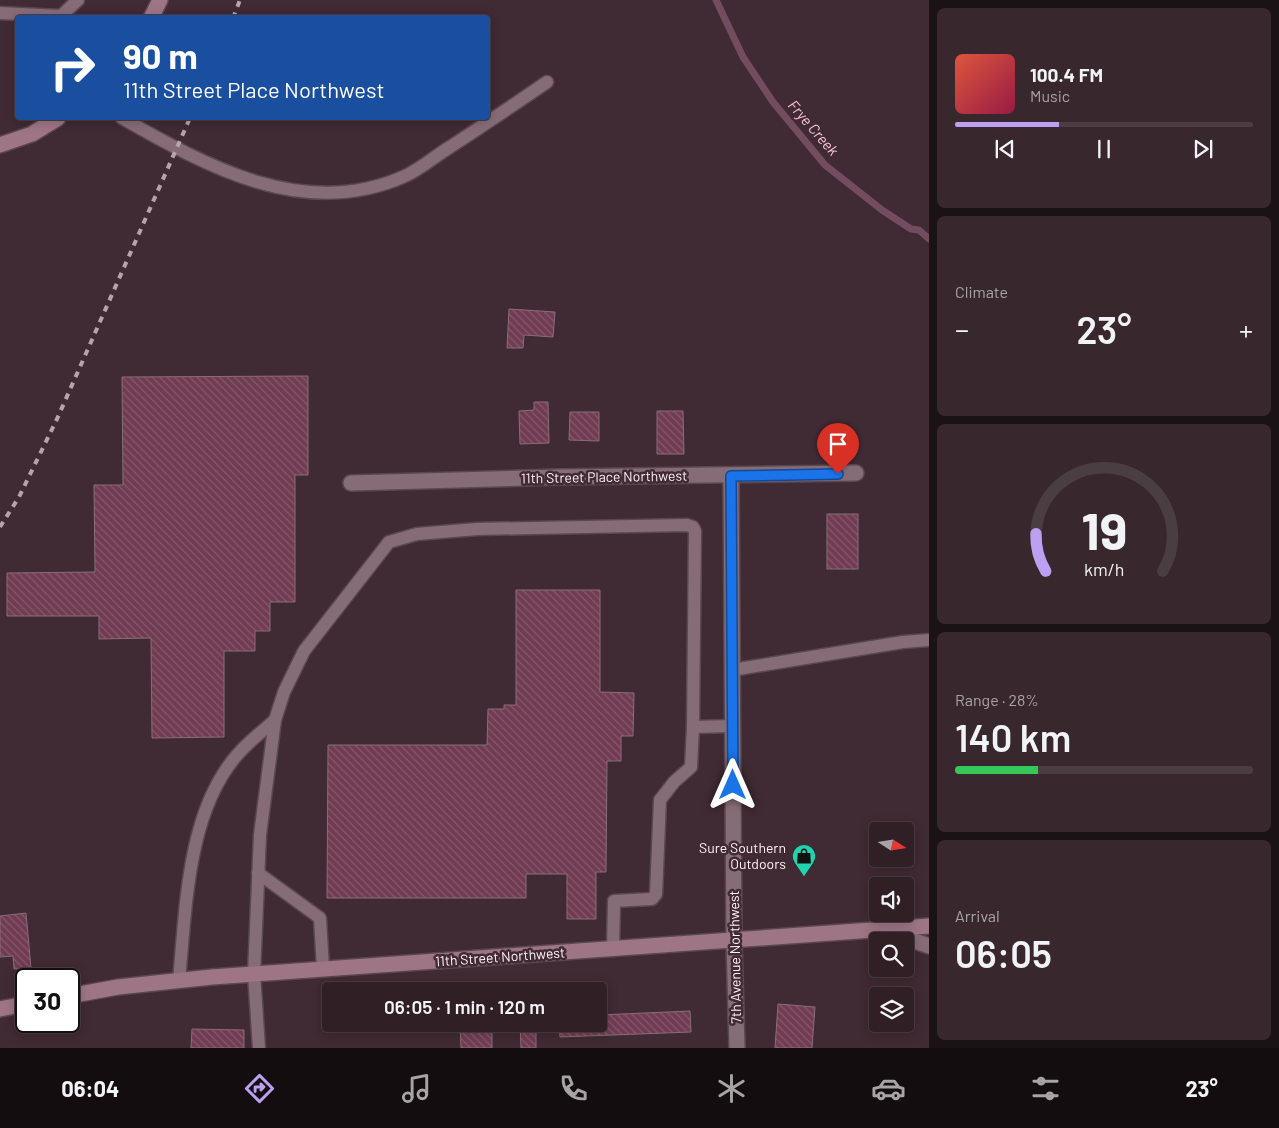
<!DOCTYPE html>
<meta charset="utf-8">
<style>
:root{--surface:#302026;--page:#38282e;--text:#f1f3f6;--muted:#a8a3a7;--line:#4b3e43;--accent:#bca0f2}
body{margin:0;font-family:Barlow,sans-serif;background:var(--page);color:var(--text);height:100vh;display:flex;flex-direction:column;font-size:19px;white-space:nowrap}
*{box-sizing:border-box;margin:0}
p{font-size:16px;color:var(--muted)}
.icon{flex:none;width:28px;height:28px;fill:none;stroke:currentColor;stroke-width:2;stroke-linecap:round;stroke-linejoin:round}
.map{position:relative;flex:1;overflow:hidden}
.side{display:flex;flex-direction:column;gap:8px;padding:8px;background:#1a1215;width:350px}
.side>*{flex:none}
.banner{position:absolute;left:15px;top:15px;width:475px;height:105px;border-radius:5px;box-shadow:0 2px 12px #0003,0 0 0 1px var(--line);background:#1a4fa0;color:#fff;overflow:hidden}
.needle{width:32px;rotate:102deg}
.controls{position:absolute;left:869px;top:822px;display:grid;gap:10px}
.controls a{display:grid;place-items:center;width:45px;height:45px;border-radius:5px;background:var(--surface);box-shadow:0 2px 12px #0003,0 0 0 1px var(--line);font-size:25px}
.speed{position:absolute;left:15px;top:968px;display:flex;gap:10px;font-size:25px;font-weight:700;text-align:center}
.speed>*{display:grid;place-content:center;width:65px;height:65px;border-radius:50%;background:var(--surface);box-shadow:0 2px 12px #0003,0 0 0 1px var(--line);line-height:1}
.speed .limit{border:2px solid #111;border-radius:8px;background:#fff;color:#111}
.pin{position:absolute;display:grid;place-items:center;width:42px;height:42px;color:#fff;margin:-51px -21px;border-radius:50% 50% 50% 0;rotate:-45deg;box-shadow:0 0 5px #0007}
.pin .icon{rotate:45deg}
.me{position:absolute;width:55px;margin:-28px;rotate:0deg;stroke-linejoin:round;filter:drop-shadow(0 0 4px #0008)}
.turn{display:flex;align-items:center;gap:18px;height:105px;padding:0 25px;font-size:22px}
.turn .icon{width:65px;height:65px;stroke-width:2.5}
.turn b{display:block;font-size:35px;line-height:42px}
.big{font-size:38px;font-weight:600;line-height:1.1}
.side .tile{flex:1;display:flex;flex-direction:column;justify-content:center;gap:8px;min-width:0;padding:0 18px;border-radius:8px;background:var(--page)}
.side .dial{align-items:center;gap:0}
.dial svg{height:130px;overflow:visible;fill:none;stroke:var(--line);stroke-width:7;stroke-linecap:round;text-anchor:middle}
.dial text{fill:var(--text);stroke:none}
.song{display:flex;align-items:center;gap:15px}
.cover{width:60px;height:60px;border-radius:8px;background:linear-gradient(135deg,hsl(10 70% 55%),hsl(340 70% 35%))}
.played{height:5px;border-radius:2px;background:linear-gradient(90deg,var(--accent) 35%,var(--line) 35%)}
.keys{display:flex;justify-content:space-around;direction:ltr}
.heat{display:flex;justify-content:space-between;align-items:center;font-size:28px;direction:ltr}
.charge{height:8px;border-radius:4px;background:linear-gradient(90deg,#34c759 28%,var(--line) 0)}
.trip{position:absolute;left:322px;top:982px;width:285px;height:50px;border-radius:5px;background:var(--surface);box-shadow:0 2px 12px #0003,0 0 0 1px var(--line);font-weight:600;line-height:50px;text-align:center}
.tabs{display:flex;height:80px;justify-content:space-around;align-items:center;background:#130d0f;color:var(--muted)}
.tabs .icon{width:35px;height:35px}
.tabs .current{color:var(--accent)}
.tabs b{font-size:22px;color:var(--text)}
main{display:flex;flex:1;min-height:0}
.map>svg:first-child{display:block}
</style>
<main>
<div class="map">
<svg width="929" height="1048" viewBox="0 0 929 1048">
<defs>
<pattern id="building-back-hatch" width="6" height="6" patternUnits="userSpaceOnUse" patternTransform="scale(1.25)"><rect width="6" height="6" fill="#713c53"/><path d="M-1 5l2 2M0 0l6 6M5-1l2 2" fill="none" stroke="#86586c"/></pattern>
</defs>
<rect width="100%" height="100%" fill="#402a33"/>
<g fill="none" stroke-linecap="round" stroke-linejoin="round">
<path stroke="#734d5f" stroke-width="7" d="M716 0 743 57 773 102 825 165 882 210 911 229 919 230 929 239"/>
</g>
<g fill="url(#building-back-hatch)" stroke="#886e78">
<path d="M509 309 555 312 553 337 524 335 523 348H507Z"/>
<path d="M308 376V475H295V602H270V631H255V651H224V737L152 738 151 638 99 639V616H7V573L95 572 94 485H123L122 377Z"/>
<path d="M534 402H548L549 443 520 444 519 411 534 410Z"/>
<path d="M657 411H683L684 454H657Z"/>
<path d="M570 412H599V441L569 440Z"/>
<rect x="827" y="514" width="31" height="55"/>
<path d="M516 590H600V692L634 693 633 736H621V761H607L606 872H596V919H567V874H526V898H327L328 745H487L488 709H504V705H516Z"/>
<path d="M26 913 31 968 14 969 13 956 0 957V916Z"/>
<path d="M778 1004 815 1007 812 1048H775Z"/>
<path d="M690 1011 691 1032 560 1037 559 1024H599V1015Z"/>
<path d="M460 1024H492V1048H461Z"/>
<path d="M520 1024H536V1048H521Z"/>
<path d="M192 1029 244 1030V1048H191Z"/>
</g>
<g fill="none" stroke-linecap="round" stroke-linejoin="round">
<g stroke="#5a484f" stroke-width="15">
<g id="lane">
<path d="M0 13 61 16 78 0"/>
<path d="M122 118C208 167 305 221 405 176 421 169 435 156 450 147 482 126 515 104 547 82"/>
<path d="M732 670 903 642 929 640"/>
<path d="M258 873 320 918 323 969"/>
<path d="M613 950 614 901 652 899 656 894 660 800 674 782 691 767 693 727"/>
<path d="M179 980C186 908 187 811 238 754 249 741 263 731 275 720"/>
<path d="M259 1048 254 974 260 835 275 720 284 692 304 651 389 542 417 534 477 529 687 525 693 527 695 531 693 727 733 726"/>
</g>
</g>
<g stroke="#5a484f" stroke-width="18">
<g id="street">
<path d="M731 476 734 941 737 1048"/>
<path d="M351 483 559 477 856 473"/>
<path d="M882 930 929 946"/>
</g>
</g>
<g stroke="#5a484f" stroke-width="18">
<g id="secondary">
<path d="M151 18 160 0"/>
<path d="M0 145 32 134 58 118"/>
<path d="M69 996 118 987 212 977 929 926"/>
<path d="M0 1009 26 1004"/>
</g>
</g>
<use href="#lane" stroke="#866c76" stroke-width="12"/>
<use href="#street" stroke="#866c76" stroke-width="15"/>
<use href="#secondary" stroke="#9e7585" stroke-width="15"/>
<g stroke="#b6a4ab" stroke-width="4" stroke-dasharray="6 6" stroke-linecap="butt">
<path d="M233 18 240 0"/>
<path d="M0 527 19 497 57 419 190 118"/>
</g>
</g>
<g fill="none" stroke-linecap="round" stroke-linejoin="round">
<g stroke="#114b97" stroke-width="12">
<path id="route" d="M733 785 731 476 838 474"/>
</g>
<use href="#route" stroke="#1a73e8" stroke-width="9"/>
</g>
<defs>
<g id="shop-pin" transform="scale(1.25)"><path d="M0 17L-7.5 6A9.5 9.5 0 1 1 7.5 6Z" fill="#1fd5b0" stroke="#402a33"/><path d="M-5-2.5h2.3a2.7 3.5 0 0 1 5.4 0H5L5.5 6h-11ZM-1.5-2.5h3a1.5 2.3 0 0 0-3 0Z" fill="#111"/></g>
</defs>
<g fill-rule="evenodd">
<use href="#shop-pin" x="804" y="856"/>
</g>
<g text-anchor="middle" stroke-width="5" stroke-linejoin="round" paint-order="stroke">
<g font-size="14" fill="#fff0f5" stroke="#402a33">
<text transform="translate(604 477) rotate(-1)" y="5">11th Street Place Northwest</text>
<text transform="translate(500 957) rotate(-4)" y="5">11th Street Northwest</text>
<text transform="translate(735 957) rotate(-91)" y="5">7th Avenue Northwest</text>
</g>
<g font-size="14" fill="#fff0f5" stroke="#402a33" text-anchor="end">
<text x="786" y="853">Sure Southern<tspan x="786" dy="16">Outdoors</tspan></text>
</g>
<g font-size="15" font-style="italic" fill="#fbc6da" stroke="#402a33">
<text transform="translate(813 128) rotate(49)" y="5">Frye Creek</text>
</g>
</g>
</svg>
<div class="controls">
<a><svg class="needle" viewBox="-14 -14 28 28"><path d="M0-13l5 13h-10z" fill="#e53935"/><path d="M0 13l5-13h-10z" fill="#a8a3a7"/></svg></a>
<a><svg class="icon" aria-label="sound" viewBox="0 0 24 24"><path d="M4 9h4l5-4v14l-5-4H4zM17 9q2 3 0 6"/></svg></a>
<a><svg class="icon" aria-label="search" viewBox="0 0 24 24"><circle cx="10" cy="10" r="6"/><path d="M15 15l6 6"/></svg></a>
<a><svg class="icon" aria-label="layers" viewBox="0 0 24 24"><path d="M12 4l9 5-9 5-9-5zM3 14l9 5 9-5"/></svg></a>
</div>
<div class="speed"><div class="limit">30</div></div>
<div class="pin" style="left:838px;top:474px;background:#d93025"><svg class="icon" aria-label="arrive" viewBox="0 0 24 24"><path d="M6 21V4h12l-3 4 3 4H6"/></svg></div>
<svg class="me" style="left:733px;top:785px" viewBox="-20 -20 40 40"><path d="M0-17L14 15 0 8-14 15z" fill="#1a73e8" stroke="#fff" stroke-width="4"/></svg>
<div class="trip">06:05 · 1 min · 120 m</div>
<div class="banner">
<div class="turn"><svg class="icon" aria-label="right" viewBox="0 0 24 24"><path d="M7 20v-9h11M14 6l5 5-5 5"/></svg><div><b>90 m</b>11th Street Place Northwest</div></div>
</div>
</div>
<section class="side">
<div class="tile">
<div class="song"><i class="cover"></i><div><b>100.4 FM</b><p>Music</p></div></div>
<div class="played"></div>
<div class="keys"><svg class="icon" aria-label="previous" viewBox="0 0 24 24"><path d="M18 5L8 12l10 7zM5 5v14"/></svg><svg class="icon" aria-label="pause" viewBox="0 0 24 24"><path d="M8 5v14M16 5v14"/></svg><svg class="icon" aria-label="next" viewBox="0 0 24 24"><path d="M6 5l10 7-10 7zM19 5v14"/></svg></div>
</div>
<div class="tile"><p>Climate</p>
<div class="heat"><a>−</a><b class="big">23°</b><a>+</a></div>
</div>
<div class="tile dial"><svg viewBox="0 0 100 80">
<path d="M14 69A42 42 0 1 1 86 69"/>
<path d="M14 69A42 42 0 0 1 8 46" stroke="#bca0f2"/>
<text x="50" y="56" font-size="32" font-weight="700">19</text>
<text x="50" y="72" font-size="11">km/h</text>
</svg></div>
<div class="tile"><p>Range · 28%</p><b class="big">140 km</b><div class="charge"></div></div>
<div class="tile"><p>Arrival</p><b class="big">06:05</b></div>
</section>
</main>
<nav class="tabs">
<b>06:04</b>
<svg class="icon current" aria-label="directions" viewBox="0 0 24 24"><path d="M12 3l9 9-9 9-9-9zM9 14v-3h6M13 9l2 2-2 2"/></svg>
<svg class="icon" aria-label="music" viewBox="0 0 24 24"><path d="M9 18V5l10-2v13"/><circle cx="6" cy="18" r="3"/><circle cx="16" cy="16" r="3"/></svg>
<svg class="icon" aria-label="phone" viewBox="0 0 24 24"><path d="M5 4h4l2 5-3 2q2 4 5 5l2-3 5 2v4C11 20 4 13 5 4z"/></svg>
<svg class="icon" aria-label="climate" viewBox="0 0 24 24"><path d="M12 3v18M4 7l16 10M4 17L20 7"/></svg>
<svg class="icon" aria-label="car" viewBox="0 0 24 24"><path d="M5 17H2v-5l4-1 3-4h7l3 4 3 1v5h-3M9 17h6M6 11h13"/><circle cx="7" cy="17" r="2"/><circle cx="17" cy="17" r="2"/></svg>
<svg class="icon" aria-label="filters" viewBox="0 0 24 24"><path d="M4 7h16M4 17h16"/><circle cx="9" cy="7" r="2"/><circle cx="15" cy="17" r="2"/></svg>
<b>23°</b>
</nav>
